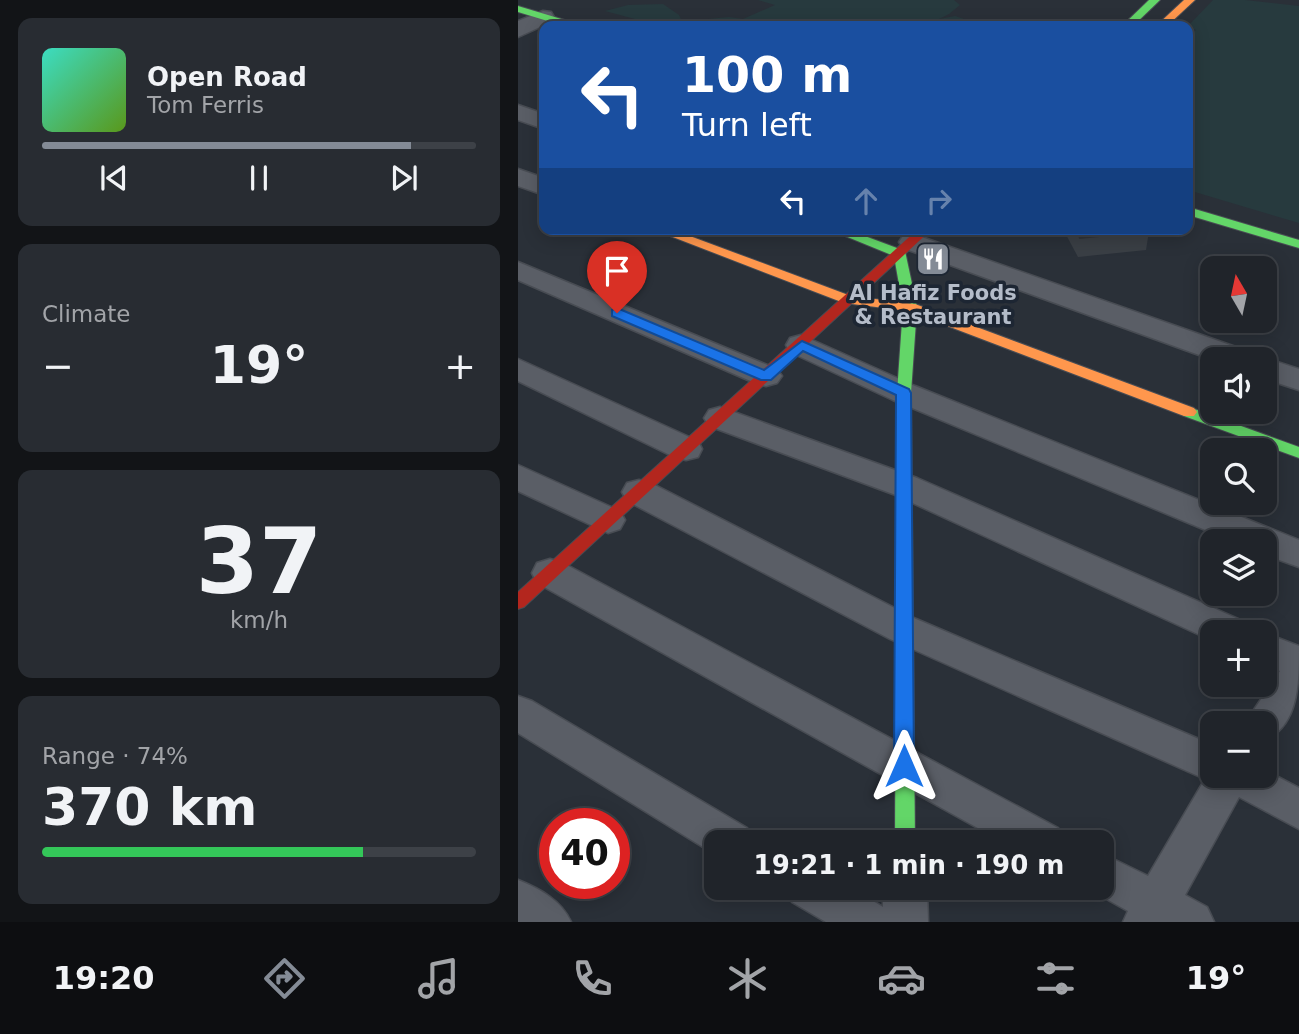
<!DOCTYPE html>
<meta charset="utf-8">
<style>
:root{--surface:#20242a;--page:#282c32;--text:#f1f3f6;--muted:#a2a4a8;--line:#3d4147;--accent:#848b96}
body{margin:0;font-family:"DejaVu Sans",sans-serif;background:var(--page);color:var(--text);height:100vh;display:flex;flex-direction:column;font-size:26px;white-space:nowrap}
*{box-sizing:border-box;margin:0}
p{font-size:23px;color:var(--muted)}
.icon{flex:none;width:38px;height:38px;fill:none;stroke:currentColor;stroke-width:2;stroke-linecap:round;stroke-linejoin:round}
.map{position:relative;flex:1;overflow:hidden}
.details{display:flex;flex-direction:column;gap:18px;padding:18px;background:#121417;width:518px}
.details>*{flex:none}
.banner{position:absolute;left:21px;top:21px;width:654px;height:214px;border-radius:14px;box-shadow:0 4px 18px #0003,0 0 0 2px var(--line);background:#1a4fa0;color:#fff;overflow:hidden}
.needle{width:46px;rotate:351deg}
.buttons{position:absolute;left:682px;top:256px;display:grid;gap:14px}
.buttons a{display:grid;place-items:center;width:77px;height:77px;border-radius:14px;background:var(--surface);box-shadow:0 4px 18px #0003,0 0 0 2px var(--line);font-size:35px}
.speed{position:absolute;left:21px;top:808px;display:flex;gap:14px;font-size:35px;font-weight:700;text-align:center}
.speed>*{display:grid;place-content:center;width:91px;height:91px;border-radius:50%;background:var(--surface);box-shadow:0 4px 18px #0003,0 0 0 2px var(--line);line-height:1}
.speed .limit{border:10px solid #d22;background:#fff;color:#111}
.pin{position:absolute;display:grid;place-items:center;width:60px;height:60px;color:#fff;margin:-72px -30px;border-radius:50% 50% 50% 0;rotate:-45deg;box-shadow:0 0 7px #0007}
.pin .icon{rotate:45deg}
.me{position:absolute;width:77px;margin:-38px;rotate:0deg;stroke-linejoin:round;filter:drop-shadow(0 0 5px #0008)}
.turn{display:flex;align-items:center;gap:24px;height:147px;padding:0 28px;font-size:32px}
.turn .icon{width:91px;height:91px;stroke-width:2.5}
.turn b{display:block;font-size:49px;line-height:60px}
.lanes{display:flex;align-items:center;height:66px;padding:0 28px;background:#0003;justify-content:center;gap:35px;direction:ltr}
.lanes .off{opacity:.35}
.big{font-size:52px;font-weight:600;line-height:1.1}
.details .widget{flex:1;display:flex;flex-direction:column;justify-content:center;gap:10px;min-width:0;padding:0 24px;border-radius:14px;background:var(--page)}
.details .dial{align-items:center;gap:0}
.dial b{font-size:91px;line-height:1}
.song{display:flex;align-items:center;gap:21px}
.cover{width:84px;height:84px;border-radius:10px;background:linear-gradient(135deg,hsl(170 70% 55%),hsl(90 70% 35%))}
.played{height:7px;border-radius:4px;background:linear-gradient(90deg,var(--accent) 85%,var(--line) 85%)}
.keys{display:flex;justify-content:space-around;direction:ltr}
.heat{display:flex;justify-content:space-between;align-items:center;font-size:38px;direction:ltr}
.charge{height:10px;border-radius:5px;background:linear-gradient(90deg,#34c759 74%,var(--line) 0)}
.trip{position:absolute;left:186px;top:830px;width:410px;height:70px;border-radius:14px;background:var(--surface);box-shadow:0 4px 18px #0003,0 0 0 2px var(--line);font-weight:600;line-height:70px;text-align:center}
.tab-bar{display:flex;height:112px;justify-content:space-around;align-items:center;background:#0d0e11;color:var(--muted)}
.tab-bar .icon{width:49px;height:49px}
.tab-bar .active{color:var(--accent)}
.tab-bar b{font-size:32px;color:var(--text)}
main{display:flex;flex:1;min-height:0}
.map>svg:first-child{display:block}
</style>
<main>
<section class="details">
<div class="widget">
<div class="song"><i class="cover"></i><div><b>Open Road</b><p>Tom Ferris</p></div></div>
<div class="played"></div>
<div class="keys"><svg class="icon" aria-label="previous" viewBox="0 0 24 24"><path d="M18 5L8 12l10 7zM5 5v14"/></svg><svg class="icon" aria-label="pause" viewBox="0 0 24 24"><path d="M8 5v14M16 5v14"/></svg><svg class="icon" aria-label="next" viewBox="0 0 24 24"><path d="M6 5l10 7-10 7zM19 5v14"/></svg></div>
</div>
<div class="widget"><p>Climate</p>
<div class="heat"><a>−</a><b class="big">19°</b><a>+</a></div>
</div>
<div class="widget dial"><b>37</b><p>km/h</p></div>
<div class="widget"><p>Range · 74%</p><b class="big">370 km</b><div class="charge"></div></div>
</section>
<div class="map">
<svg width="781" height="922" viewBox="0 0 781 922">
<rect width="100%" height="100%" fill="#2a3038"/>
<g fill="#273a3e">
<path d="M240 0H436L442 5 431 14 421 19 437 16 467 26H170L190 19 211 17 225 19 257 5Z"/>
<path d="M695 0H727L781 6V223L670 190V37L678 30 670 26Z"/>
<path d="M145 4 161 15 166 26H143L87 11 110 5Z"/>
</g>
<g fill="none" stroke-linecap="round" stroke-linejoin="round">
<g stroke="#484c53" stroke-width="3">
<g id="street">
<path d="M25 11 33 12 36 17 33 22 0 37V21Z"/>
<path d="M0 105 26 114V129L0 120Z"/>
<path d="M0 169 26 178V195L0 186Z"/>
<path d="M395 234 732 352 736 359 695 360 385 248 381 242 385 236Z"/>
<path d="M0 262 259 369 264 376 259 383 248 386 237 383 0 280Z"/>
<path d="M283 335 397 386 781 540V567L747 555V541H714L375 400 272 352 268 345 272 338Z"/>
<path d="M747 358 781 369V390L747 379V359H744Z"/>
<path d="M0 359 180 441 184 449 180 457 168 460 156 457 0 381Z"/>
<path d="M202 407 399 478 725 621 731 632H695V641L375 494 191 426 186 418 191 410Z"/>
<path d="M0 465 102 511 107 520 102 529 90 533 0 491Z"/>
<path d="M121 480 133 483 398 619 695 745V775H747V770L781 788V829L721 797 667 895 689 907 696 922H605L610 911 567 887H583V853L630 876 687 779 372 639 109 501 104 492 109 483Z"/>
<path d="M32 559 45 563 540 828 546 842H485L19 583 14 573 19 563Z"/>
<path d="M747 633 781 646C781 682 781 725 747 740V723H727L762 671 747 665Z"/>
<path d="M0 696 14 701 229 828 235 842H198V855L0 733Z"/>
<path d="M0 880C22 889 43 900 53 922H0Z"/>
<path d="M268 887H331L365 907V887H409L410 922H308L274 902Z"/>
</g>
</g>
<g stroke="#484c53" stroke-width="2">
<g id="fast">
<path d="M631 0H642L615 26H604Z"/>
<path d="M0 6 60 24 61 26H46L0 12Z"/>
<path d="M670 207 781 240V248L670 215Z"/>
<path d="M310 229H328L387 251 399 307 393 393 397 842H377L379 393 385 307 376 256Z"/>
<path d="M671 407 781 447V458L666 416 663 412 666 408Z"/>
</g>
</g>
<g stroke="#484c53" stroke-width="2">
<g id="slow">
<path d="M666 0H677L649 26H638Z"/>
<path d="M134 229H153L333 296 397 304 676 408 679 412 676 416H666L390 311 326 303Z"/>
</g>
</g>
<g stroke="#484c53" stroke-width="2">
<path id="jam" d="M400 229H414L6 607 0 609V592Z"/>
</g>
<use href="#street" fill="#5a5e66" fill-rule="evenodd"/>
<use href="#fast" fill="#63d668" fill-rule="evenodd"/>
<use href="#slow" fill="#ff974d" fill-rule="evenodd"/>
<use href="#jam" fill="#b3261e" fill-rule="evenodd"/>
</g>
<path fill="#3a3f45" d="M545 229H630L631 231 628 250 560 257Z"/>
<path fill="#444950" stroke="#303338" stroke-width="2" d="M558 229H630L631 231 562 238Z"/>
<path fill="#1a73e8" stroke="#114b97" stroke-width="2" d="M99 308 246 370 284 341 391 389 393 393 396 766 393 772 386 774 379 772 376 766 378 395 285 351 253 380H243L94 316V310Z"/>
<defs>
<g id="restaurant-square" transform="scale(1.75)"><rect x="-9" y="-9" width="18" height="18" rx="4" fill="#848b96" stroke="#1d2633"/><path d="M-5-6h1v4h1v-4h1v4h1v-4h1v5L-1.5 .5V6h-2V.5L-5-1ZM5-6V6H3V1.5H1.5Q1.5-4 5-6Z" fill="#fff"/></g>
</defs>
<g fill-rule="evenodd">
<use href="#restaurant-square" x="415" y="259"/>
</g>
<g text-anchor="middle" stroke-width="7" stroke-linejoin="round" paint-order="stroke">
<g font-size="21" font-weight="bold" fill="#b4bcc9" stroke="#1d2633">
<text x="415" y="300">Al Hafiz Foods<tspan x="415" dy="24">&amp; Restaurant</tspan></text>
</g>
</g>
</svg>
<div class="buttons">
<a><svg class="needle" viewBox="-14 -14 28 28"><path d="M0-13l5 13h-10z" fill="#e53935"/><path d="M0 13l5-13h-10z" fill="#a2a4a8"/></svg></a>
<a><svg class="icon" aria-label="sound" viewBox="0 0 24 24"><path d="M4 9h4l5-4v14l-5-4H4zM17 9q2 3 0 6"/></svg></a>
<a><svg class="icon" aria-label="search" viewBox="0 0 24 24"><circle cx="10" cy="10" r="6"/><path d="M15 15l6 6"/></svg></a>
<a><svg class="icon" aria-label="layers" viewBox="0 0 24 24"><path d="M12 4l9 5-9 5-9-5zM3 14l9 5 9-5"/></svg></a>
<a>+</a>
<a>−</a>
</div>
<div class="speed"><div class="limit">40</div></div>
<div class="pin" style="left:99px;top:313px;background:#d93025"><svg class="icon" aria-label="arrive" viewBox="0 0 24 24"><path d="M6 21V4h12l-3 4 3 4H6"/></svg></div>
<svg class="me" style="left:386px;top:766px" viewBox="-20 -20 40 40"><path d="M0-17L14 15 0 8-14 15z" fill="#1a73e8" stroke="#fff" stroke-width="4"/></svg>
<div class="trip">19:21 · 1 min · 190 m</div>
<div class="banner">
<div class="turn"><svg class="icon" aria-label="left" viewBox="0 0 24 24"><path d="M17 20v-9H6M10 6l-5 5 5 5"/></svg><div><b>100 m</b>Turn left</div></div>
<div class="lanes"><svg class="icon" aria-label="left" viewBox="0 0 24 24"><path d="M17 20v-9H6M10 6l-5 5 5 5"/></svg><svg class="icon off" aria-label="ahead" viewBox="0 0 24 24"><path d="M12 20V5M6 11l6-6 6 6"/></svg><svg class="icon off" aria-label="right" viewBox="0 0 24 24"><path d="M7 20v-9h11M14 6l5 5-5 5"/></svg></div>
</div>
</div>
</main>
<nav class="tab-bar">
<b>19:20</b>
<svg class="icon active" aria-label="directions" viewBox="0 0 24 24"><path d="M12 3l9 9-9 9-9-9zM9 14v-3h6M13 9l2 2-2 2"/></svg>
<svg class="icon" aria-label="music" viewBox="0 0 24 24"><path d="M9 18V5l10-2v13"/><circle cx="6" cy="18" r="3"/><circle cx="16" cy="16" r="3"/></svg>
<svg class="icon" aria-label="phone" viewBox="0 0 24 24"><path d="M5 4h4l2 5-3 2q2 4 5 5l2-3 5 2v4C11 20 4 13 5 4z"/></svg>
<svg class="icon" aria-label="climate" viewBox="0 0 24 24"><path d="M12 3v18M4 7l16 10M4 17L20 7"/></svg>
<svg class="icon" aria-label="car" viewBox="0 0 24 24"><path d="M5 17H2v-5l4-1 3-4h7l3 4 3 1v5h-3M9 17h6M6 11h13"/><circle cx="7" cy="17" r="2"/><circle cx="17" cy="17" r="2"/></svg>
<svg class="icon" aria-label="filters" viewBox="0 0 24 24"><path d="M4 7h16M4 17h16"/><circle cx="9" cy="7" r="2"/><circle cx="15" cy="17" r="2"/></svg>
<b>19°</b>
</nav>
